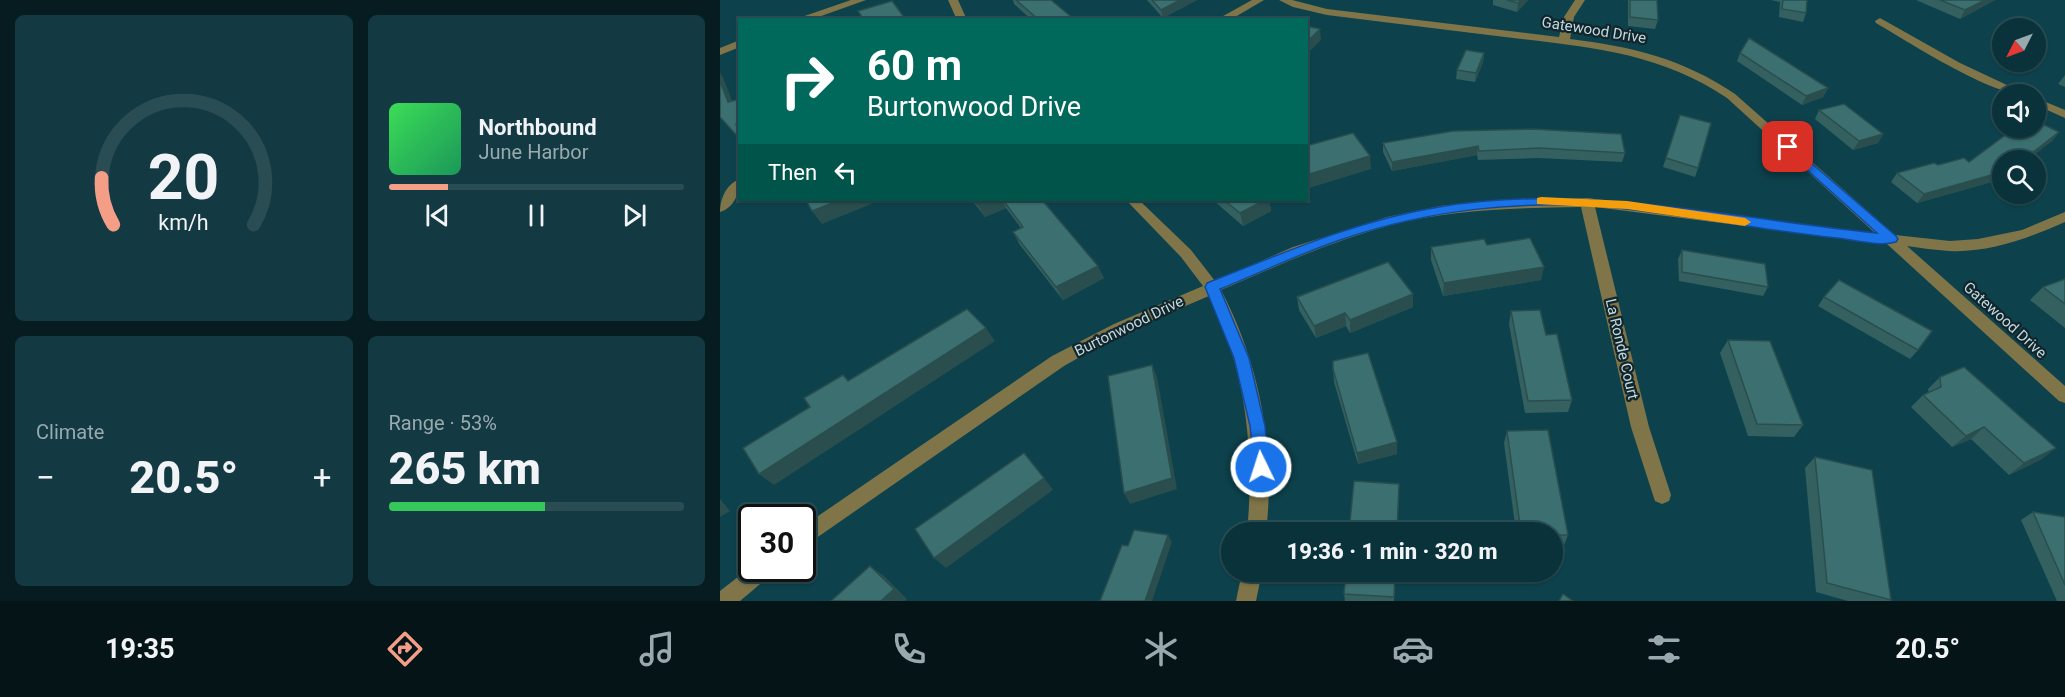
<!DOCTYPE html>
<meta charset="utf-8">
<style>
:root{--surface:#0a323a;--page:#133a42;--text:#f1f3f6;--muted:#99aaaf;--line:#2a4d54;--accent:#f49e87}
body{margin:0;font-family:Roboto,sans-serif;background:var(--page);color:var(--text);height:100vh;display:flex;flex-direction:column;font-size:22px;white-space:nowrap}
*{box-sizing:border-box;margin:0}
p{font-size:20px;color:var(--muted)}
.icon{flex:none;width:33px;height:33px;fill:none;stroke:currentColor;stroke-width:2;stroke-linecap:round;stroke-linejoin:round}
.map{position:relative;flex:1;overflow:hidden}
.side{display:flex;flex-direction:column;gap:15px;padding:15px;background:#061c20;width:720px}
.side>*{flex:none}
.hud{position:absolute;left:18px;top:18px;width:570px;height:183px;border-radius:0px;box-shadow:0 2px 4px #0004,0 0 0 2px var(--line);background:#00695c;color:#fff;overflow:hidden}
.needle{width:39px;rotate:228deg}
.tools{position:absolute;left:1272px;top:18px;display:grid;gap:12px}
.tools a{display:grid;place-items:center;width:54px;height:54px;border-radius:50%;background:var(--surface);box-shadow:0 2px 4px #0004,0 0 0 2px var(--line);font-size:30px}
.speed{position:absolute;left:18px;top:504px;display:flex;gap:12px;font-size:30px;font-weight:700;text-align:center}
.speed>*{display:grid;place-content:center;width:78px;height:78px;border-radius:50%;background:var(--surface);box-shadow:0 2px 4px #0004,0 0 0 2px var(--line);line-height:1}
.speed .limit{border:3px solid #111;border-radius:9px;background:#fff;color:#111}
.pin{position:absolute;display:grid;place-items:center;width:51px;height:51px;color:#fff;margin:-26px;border-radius:12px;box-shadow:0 3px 9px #0006}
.me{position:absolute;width:66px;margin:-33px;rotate:356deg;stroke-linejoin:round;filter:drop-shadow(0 0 4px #0008)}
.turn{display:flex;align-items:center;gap:21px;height:126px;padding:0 30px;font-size:27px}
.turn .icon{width:78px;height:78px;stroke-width:2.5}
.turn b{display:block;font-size:42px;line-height:51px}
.then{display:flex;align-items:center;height:57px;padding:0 30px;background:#0003;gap:12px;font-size:22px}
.big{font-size:45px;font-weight:800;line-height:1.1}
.side .tile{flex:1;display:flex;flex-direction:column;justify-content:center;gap:9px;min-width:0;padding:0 21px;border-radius:9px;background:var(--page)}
.side .dial{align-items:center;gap:0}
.dial svg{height:156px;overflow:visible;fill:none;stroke:var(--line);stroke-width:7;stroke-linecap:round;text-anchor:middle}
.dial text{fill:var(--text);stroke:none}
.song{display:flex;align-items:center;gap:18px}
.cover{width:72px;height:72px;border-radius:9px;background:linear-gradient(135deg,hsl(130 70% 55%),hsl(150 70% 35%))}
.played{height:6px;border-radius:3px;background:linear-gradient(90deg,var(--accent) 20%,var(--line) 20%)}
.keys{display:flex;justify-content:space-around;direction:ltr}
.heat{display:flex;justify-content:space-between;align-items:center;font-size:33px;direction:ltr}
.charge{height:9px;border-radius:4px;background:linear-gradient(90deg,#34c759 53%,var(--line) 0)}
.side .tiles{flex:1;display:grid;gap:15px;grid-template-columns:repeat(2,1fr)}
.trip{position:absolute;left:501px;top:522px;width:342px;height:60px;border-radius:30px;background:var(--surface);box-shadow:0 2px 4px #0004,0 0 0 2px var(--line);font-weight:800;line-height:60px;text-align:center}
.tab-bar{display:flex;height:96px;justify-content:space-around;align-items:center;background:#041417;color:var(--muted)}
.tab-bar .icon{width:42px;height:42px}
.tab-bar .current{color:var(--accent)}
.tab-bar b{font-size:27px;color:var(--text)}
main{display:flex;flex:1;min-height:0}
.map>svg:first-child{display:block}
</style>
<main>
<section class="side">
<div class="tiles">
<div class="tile dial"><svg viewBox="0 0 100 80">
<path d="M14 69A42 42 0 1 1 86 69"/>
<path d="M14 69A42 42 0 0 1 8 45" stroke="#f49e87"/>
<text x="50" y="56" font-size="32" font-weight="700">20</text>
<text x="50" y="72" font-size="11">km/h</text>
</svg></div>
<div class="tile">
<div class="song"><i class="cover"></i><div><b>Northbound</b><p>June Harbor</p></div></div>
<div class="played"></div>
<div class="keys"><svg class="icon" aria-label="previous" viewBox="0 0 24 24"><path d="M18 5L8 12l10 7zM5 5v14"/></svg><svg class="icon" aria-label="pause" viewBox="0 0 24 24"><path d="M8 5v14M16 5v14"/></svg><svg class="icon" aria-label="next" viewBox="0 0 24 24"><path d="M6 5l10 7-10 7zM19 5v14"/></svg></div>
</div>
<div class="tile"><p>Climate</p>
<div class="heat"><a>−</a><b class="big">20.5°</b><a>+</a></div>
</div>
<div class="tile"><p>Range · 53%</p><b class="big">265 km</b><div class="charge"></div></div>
</div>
</section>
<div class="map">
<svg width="1345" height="601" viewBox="0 0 1345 601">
<rect width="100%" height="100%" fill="#0d424d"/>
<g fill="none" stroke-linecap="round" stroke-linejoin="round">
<g fill="#807549" fill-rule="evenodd">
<path d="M131 0H146L90 20H73Z"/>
<path d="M228 0H238L247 20H237Z"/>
<path d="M532 0H544L510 20H496Z"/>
<path d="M559 0H572L607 9 839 37 844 17 855 0H865L854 17 850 39C910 46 964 59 1015 94L1175 235 1230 241 1258 239 1302 230 1345 212V222C1309 238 1269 253 1229 251 1215 250 1201 248 1187 246L1345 386V403L1339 401 1167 244 875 207 929 427 951 495 949 501 942 504 935 501 933 495 911 427 861 207C798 208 733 209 671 225 612 241 557 266 501 290 540 364 556 450 546 532H527C535 451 526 369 489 296L404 332 344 366 82 548V527L332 356 394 324 483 286 461 257 406 200H419L471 250 495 281 573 247 667 217 720 206 776 200 867 198 1155 233 1007 98C937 51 866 47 785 37 725 30 666 22 607 15L573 7Z"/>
<path d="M1160 18 1240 63 1306 94C1275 98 1187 41 1156 23L1155 21Z"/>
<path d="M20 40V47L0 55V48Z"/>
<path d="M1316 98 1345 110V118L1316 105Z"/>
<path d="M20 179C20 192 14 208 0 212 0 199 6 184 20 179Z"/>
<path d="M32 566V568H54L51 575 20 601H0V591Z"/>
<path d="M522 572H542L536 601H516Z"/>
</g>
</g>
<g fill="#346060">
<path d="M293 0H331L355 20H312L294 4Z"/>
<path d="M427 0H477L443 18Z"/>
<path d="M773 0H808L797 12 773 5Z"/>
<path d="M908 0H937L938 20 935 29 908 26Z"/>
<path d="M1051 0H1087L1086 13 1083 22 1059 17 1060 2Z"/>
<path d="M1196 0H1275L1240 19Z"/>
<path d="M764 53 763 62 755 82 736 79 737 70Z"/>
<path d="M1020 53 1108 88 1103 97 1082 105 1017 61Z"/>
<path d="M1345 75V87L1338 84Z"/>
<path d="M1099 110 1163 134 1158 143 1133 150 1095 119Z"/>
<path d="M960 115 978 168 975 177 943 167Z"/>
<path d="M733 131 905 153 902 162 818 158 758 160 757 155 672 171 663 152V143Z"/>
<path d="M1339 132 1332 141 1282 160V179L1197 203 1171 182 1177 173 1218 165 1249 162Z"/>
<path d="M252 200H324L327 205 384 278 343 300 300 245 293 232 301 228 286 208 265 217Z"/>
<path d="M493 200H549L551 211 523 226Z"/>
<path d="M767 245 821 280 723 296 711 260V247Z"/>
<path d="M962 250 1048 287 1043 296 959 281 958 259Z"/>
<path d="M1345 279V328L1310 300 1323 287Z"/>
<path d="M577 297 693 307 630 333 626 326 596 338 579 310Z"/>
<path d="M1104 297 1198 350 1190 359 1098 306Z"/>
<path d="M791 311 826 335 852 400 848 412 805 413 789 324Z"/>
<path d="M1008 340 1083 425 1074 437 1028 436 1000 353Z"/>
<path d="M613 369 677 454 638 464 614 382Z"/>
<path d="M1220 377 1336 448 1320 460 1289 475 1251 439 1232 447 1191 407 1203 395 1209 393 1208 389Z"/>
<path d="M787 431 848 535 844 545 832 546V532H796L784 443Z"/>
<path d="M1095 457 1171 600 1170 601H1128L1096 592 1085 468Z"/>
<path d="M1313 512 1345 517V601H1337L1301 520Z"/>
<path d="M675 572 674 601H625L624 594Z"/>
</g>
<g fill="#2a4e4e">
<path d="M460 0H477L443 18 441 10Z"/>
<path d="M801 0H808L797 12 798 3Z"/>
<path d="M1265 0H1275L1240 19 1245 10Z"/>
<path d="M600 29 601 40 586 55V43Z"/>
<path d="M764 53 763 62 755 82 756 73Z"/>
<path d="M0 73 3 77 17 114 8 102 0 81Z"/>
<path d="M1108 88 1103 97 1082 105 1086 96Z"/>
<path d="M20 122V139L16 124Z"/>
<path d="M1339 132 1332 141 1308 160H1303Z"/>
<path d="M1163 134 1158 143 1133 150 1139 141Z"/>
<path d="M758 146 757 155 672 171V162Z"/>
<path d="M650 156 651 169 586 189V175Z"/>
<path d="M1282 172V179L1197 203 1204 194Z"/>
<path d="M120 200H161L102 224 92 211Z"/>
<path d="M268 200H282L286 208 265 217 257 204Z"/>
<path d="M540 200H549L551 211 523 226 520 213Z"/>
<path d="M378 266 384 278 343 300 336 287Z"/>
<path d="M824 267 821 280 723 296 724 283Z"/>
<path d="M693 294V307L630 333V320Z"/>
<path d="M625 313 626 326 596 338 594 326Z"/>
<path d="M266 328 275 341 54 485 39 474Z"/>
<path d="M432 365 437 377 457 489 410 504 404 493Z"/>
<path d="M1264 427 1251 439 1232 447 1246 436Z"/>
<path d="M677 442V454L638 464 637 453Z"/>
<path d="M1336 448 1320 460 1289 475 1304 463Z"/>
<path d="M324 478 333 490 226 568 214 558Z"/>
<path d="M0 499 10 511 0 517Z"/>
<path d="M448 535 452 542 432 601H425Z"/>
<path d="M150 566 164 576 187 599 185 601H161Z"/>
</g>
<g fill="#3c7070" stroke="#2a4e4e" stroke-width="1.5">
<path d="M296 0H331L355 20H319Z"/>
<path d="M432 0H460L441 10Z"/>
<path d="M787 0H801L798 3Z"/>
<path d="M910 0H937L938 20 910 17Z"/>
<path d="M1063 0H1087L1086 13 1062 9Z"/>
<path d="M1220 0H1265L1245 10Z"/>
<path d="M172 1 186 20H144L138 11Z"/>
<path d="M586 26 600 29 586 43Z"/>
<path d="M1029 38 1108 88 1086 96 1020 53Z"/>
<path d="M746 50 764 53 756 73 737 70Z"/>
<path d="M0 81 8 102 20 99V122L16 124 20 139 0 117Z"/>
<path d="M1124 104 1163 134 1139 141 1099 110Z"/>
<path d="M960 115 991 123 978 168 946 158Z"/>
<path d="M1316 121 1339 132 1303 160H1282V172L1204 194 1177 173 1214 163 1218 165 1244 158 1249 162 1295 128H1316Z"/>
<path d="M812 129 901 134 905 153 819 148 759 151 758 146 672 162 663 143 733 131Z"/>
<path d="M633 133 650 156 586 175V146Z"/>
<path d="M86 200H120L92 211Z"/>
<path d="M254 200H268L257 204Z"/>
<path d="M283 200H322L378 266 336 287 293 232 303 227Z"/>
<path d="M504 200H545L520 213Z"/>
<path d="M810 238 824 267 724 283 711 247 764 239 767 245Z"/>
<path d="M962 250 1045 264 1048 287 962 272Z"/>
<path d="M668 262 693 294 630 320 625 313 594 326 577 297Z"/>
<path d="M1345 279V304L1323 287Z"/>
<path d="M1119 280 1212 331 1198 350 1104 297Z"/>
<path d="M247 309 266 328 39 474 23 448 90 407 84 398 123 375 128 381Z"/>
<path d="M820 310 826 335 837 334 852 400 808 401 791 311Z"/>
<path d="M1008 340 1050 341 1083 425 1037 424Z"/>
<path d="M648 353 677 442 637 453 613 369V361Z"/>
<path d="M432 365 452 478 404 493 388 376Z"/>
<path d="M1244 367 1336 448 1304 463 1264 427 1246 436 1203 395 1221 387 1220 377Z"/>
<path d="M828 430 848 535H832V532H801L787 431Z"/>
<path d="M304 453 324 478 214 558 195 529Z"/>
<path d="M1095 457 1152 470 1171 600 1107 583Z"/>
<path d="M634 481 679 484 677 532H629Z"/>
<path d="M1313 512 1345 517V585Z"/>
<path d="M414 530 448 535 425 601H380L402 545 408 546Z"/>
<path d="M150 566 174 589 161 601H111Z"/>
<path d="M626 572H675L674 597 624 594Z"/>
<path d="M843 594 853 601H839Z"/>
</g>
<path fill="#1a73e8" stroke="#114b97" stroke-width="1.5" d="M1068 143 1176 236 1178 239 1176 242C1160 247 1135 240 1117 238 1040 230 964 214 887 207 800 200 709 210 626 238 583 252 542 272 500 289L529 358 545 426 549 467 547 473 541 475 535 473 530 426 514 358 485 287 487 283C563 253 638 220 719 207 866 182 1012 219 1157 233L1064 149V144Z"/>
<path fill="#f59e0b" d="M821 197 907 201 1025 218 1031 222 1025 226 907 209 817 204V198Z"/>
<g text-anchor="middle" stroke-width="4.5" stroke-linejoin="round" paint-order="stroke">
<g font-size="15" fill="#c1dae1" stroke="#11252a">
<text transform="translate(874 30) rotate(9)" y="5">Gatewood Drive</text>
<text transform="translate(1285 320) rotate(42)" y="5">Gatewood Drive</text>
<text transform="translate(409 326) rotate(-26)" y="5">Burtonwood Drive</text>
<text transform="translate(902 349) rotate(77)" y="5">La Ronde Court</text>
</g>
</g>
</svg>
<div class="tools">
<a><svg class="needle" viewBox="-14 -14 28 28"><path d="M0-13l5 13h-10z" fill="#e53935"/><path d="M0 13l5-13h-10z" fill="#99aaaf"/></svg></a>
<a><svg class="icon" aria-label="sound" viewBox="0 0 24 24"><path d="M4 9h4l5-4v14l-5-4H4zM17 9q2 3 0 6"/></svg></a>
<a><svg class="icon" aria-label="search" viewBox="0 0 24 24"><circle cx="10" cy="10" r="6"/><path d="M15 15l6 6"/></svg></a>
</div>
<div class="speed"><div class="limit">30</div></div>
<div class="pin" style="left:1068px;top:147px;background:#d93025"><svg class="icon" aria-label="arrive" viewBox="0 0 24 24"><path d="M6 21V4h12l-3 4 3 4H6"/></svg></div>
<svg class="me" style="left:541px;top:467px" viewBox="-20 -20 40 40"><circle r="17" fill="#1a73e8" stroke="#fff" stroke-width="3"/><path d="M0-11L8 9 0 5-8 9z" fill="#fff"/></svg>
<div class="trip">19:36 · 1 min · 320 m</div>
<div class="hud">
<div class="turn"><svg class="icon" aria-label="right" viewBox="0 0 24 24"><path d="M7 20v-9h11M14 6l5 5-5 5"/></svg><div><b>60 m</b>Burtonwood Drive</div></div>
<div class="then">Then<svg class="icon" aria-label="left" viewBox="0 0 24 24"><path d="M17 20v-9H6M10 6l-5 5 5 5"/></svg></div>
</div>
</div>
</main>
<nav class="tab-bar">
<b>19:35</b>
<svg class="icon current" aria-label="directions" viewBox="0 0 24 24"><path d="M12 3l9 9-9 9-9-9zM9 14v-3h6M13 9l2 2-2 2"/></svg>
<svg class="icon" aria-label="music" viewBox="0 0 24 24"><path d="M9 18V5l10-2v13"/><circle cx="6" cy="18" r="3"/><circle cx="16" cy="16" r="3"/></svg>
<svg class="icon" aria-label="phone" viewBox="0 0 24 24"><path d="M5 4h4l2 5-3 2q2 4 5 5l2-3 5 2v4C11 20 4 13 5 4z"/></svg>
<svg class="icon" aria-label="climate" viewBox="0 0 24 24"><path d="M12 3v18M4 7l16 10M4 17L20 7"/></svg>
<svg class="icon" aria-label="car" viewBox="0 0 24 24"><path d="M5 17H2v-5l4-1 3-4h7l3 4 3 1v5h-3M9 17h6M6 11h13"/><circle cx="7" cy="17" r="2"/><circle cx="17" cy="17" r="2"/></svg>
<svg class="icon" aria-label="filters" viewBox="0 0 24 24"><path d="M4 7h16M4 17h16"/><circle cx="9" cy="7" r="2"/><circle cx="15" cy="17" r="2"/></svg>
<b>20.5°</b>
</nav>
